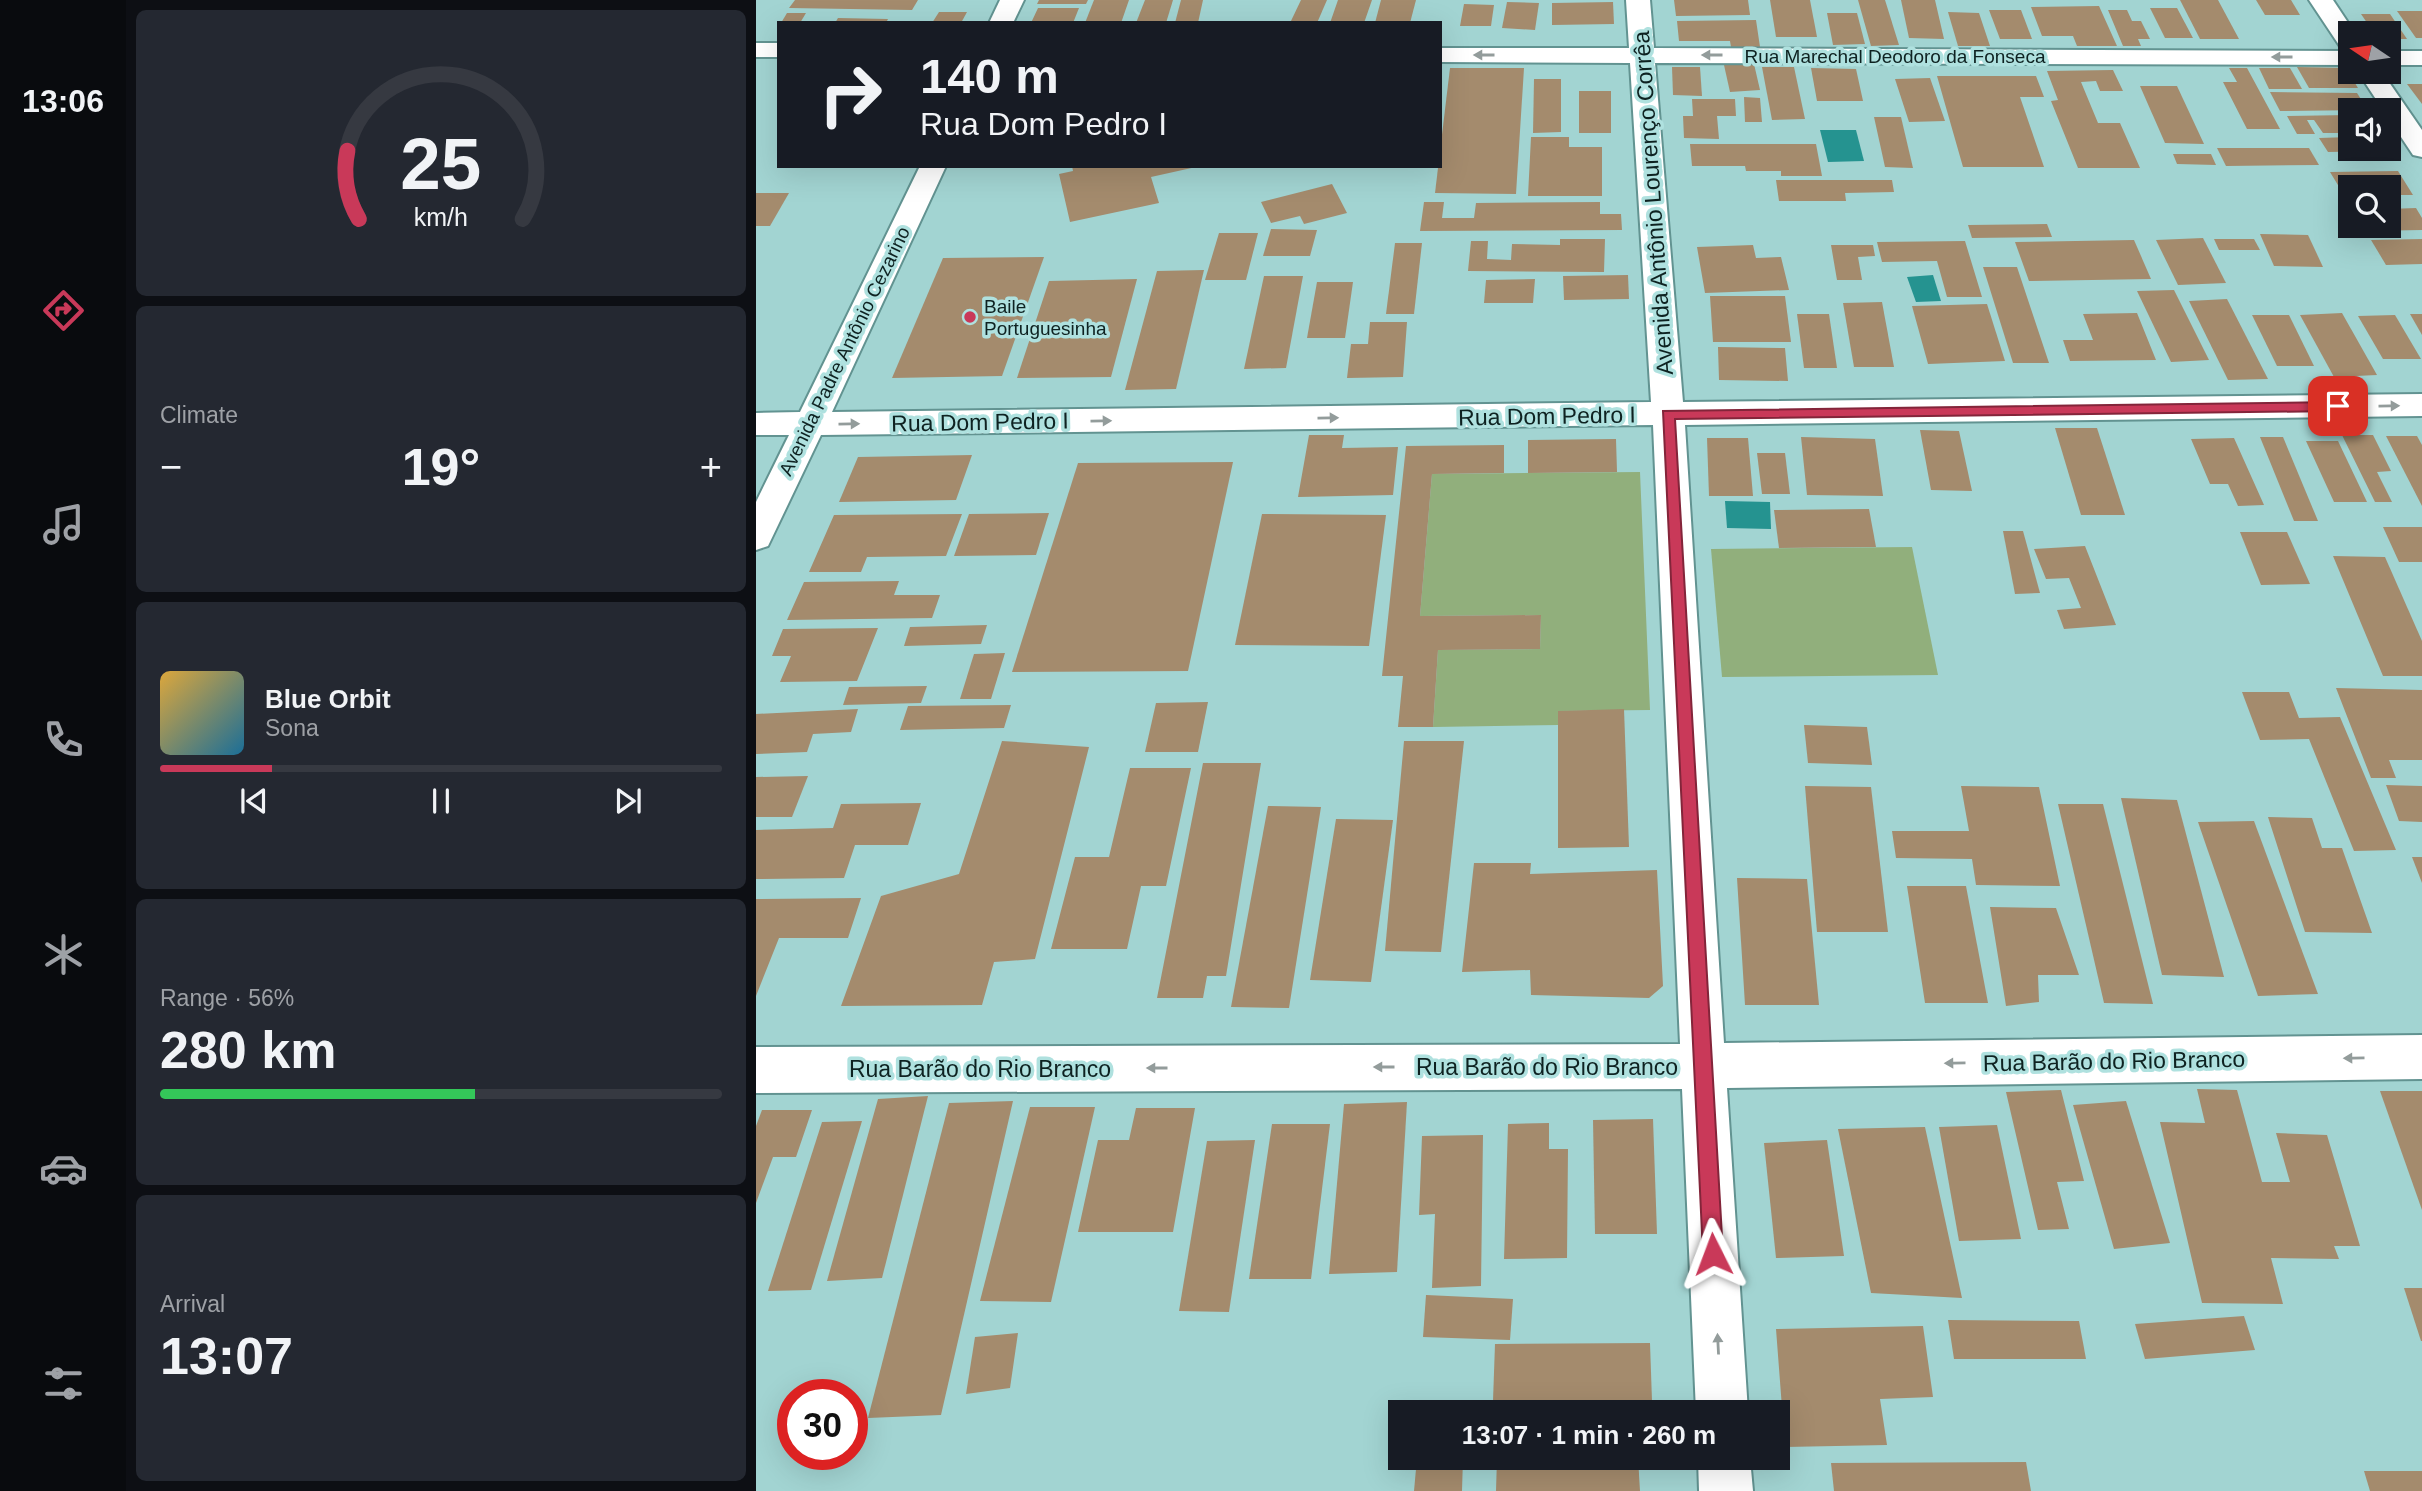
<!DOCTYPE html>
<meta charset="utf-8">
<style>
:root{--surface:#171b24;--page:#242831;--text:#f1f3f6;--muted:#9ea1a6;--line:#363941;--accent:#c93959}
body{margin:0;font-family:Helvetica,sans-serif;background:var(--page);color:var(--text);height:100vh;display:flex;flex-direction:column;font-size:26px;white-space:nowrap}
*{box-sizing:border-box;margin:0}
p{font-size:23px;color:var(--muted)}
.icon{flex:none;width:38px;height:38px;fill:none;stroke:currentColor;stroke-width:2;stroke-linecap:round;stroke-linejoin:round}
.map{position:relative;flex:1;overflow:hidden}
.details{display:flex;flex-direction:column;gap:10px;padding:10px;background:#0d0f14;width:630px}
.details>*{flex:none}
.guide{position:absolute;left:21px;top:21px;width:665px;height:147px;border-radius:0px;box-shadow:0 7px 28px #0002;background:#171b24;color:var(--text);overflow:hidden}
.needle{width:46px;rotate:283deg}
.fabs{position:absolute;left:1582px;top:21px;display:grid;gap:14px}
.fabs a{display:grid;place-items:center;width:63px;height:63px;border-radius:0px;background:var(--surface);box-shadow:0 7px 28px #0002;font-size:35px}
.speed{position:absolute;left:21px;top:1379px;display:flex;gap:14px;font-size:35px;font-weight:700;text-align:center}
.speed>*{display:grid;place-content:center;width:91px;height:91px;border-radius:50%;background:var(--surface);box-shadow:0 7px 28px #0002;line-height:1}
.speed .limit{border:10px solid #d22;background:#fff;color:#111}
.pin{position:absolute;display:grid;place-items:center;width:60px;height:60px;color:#fff;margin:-30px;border-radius:14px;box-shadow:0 4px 10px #0006}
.me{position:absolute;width:77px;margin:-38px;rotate:357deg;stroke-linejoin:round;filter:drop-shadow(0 0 5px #0008)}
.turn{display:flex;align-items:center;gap:24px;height:147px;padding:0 28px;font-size:32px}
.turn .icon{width:91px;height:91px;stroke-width:2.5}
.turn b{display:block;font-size:49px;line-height:60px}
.big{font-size:52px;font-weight:800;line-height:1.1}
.details .widget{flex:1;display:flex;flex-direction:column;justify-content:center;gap:10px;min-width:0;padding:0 24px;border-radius:10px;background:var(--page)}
.details .dial{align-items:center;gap:0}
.dial svg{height:182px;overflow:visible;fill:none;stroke:var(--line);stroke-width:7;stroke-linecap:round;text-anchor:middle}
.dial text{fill:var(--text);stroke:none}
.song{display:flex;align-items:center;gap:21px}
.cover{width:84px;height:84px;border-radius:10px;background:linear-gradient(135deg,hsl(40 70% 55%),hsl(200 70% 35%))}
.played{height:7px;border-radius:4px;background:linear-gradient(90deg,var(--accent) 20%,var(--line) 20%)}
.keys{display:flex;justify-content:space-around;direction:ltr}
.heat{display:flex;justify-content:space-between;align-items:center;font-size:38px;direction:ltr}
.charge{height:10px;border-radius:5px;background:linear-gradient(90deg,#34c759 56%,var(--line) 0)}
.trip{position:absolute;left:632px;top:1400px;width:402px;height:70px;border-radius:0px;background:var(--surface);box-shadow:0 7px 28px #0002;font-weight:800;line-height:70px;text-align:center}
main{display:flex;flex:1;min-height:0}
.menu{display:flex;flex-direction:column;width:126px;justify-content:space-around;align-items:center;background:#090b0e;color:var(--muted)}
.menu .icon{width:49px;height:49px}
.menu .on{color:var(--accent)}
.menu b{font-size:32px;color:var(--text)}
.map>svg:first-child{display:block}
</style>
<main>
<nav class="menu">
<b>13:06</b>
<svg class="icon on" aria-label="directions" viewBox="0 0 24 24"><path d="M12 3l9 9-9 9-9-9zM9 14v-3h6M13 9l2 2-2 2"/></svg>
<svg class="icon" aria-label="music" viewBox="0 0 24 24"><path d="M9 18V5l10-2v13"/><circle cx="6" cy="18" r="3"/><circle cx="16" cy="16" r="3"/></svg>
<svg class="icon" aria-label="phone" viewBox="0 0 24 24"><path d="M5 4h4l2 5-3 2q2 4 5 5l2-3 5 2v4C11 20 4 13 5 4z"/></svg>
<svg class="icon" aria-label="climate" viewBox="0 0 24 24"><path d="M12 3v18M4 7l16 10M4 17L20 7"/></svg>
<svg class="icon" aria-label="car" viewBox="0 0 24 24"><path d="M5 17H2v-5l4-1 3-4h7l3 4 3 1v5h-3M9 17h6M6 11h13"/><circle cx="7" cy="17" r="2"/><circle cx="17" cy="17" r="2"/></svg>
<svg class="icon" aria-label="filters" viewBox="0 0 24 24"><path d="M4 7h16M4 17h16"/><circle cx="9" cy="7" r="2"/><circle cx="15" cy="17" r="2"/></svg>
</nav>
<section class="details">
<div class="widget dial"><svg viewBox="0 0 100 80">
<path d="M14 69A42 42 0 1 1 86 69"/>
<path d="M14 69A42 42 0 0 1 9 39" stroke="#c93959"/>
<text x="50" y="56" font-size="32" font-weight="700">25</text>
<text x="50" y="72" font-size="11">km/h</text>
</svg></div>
<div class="widget"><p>Climate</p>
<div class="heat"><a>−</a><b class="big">19°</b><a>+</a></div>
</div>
<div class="widget">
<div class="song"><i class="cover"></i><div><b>Blue Orbit</b><p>Sona</p></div></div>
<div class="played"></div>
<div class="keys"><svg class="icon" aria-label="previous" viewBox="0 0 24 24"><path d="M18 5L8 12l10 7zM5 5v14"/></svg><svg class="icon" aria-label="pause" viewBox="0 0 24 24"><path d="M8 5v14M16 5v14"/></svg><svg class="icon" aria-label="next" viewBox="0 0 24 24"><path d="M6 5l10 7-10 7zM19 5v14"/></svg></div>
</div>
<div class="widget"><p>Range · 56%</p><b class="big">280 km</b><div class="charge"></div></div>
<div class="widget"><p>Arrival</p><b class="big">13:07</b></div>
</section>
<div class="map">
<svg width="1666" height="1491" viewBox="0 0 1666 1491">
<rect width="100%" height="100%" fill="#a2d4d2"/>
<g fill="#91af7c">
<path d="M884 472 894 710 803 711 802 725 677 727 682 650 784 649 785 615 664 616 676 474Z"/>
<path d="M1156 547 1182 675 966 677 955 549Z"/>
</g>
<g fill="#259390">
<path d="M1064 130H1100L1108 161 1072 162Z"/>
<path d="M1177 275 1185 301 1160 302 1151 277Z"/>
<path d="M969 501 1014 502 1015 529 971 528Z"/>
</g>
<g fill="#a48b6d">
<path d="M39 0H162L156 10 33 8Z"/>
<path d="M283 0H332L330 4H281Z"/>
<path d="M338 0H373L365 23H329Z"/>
<path d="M389 0H417L410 23H380Z"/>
<path d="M425 0H447L442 23H419Z"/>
<path d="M545 0H571L561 23H534Z"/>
<path d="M582 0H616L608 23H574Z"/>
<path d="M625 0H660L654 23H619Z"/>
<path d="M918 0H992L994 15 920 16Z"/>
<path d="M1014 0H1054L1061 37H1020Z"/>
<path d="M1102 0H1129L1143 45 1115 46Z"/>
<path d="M1145 0H1179L1188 39 1153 38Z"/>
<path d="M1424 0H1462L1483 39H1444Z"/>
<path d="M1500 0H1535L1544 15H1509Z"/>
<path d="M751 2 783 3 779 30 746 28Z"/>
<path d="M857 2 858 24 796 25V3Z"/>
<path d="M708 4 738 5 735 26H704Z"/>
<path d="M1343 6 1361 46H1321L1317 36H1286L1275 7Z"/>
<path d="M282 8H323L317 23H275Z"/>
<path d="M1394 8H1421L1437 38H1409Z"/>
<path d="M1233 10H1265L1276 39H1244Z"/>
<path d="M1352 10H1371L1376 21H1385L1394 39H1382L1385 46H1367Z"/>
<path d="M1641 11H1666V38H1660Z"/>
<path d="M183 12H211L205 23H176Z"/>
<path d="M1192 12 1223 13 1234 46H1202Z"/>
<path d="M31 13H50L44 23H25Z"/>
<path d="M1071 13H1101L1109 44 1077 45Z"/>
<path d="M1605 14H1634L1651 39H1633V33H1618Z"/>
<path d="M82 18 132 19 130 23H79Z"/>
<path d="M1000 20 1004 47H975L974 41H923L921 21Z"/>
<path d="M998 64 1004 90 974 92 968 65Z"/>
<path d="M916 67H944L946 96 917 95Z"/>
<path d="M1006 67H1038L1049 119 1016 120Z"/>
<path d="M1541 67 1590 68 1602 88H1553Z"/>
<path d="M694 68H768L760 194 679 193Z"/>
<path d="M1055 68 1100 69 1107 101H1061Z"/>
<path d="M1473 68H1491L1524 129H1491L1467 82H1481Z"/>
<path d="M1503 68H1534L1546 89H1513Z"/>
<path d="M1357 70 1367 91H1344L1340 81 1325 82 1342 123H1364L1384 168H1322L1295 101 1302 100 1291 71Z"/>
<path d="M1181 76H1280L1288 97H1264L1288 167H1207Z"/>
<path d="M1174 78 1189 121 1153 122 1139 79Z"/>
<path d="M778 79H805V132L777 133Z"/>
<path d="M1651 84H1666V104Z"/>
<path d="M1384 86H1421L1448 144 1409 143Z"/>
<rect x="823" y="91" width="32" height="42"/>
<path d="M1514 92 1601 93 1612 110 1524 111Z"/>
<path d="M988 97 1004 98 1006 122H989Z"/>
<path d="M936 99H979L980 116H961L963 139 928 138 927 116H937Z"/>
<path d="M1594 115V133H1567L1558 120H1551L1559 134H1541L1531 116Z"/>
<path d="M1118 117H1145L1157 168 1129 167Z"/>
<path d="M775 137H813V147H846V196H772Z"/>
<path d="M1594 137V149L1626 151 1572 152 1563 138Z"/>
<path d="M934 144H1060L1066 176H1025V171H990L989 166H936Z"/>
<path d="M1461 148H1553L1563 165 1470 166Z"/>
<path d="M1417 154H1455L1460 165 1421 164Z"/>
<path d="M316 166H439L440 167 395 177 403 203 314 222 303 174 317 171Z"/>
<path d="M1642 171 1657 195H1633V187H1594V195H1588L1574 172Z"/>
<path d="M1020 180H1136L1138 192 1089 193 1090 201H1023Z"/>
<path d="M576 184 591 213 548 224 544 216 515 223 505 202Z"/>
<path d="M0 193H33L14 226H0Z"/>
<path d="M668 202H688L686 218H718L720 203 844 202V214H865L866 230 664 231Z"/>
<path d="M1660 208 1666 218V230L1611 231 1607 226H1633V209Z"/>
<path d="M1291 224 1296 237 1216 238 1212 225Z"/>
<path d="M515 229 561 230 554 256H507Z"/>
<path d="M463 233H502L490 280H449Z"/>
<path d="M1504 234 1552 235 1567 267 1518 266Z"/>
<path d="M1447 238 1470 283 1422 285 1400 240Z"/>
<path d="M804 239H849L848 272 712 271 715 241H732L731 259 755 260 756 244 804 245Z"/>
<path d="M1458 239H1498L1504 250H1463Z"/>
<path d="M1666 239V264L1630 265 1615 240Z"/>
<path d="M1378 240 1395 279 1273 281 1259 242Z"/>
<path d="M1209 241 1226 297H1191L1181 261 1126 262 1121 242Z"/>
<path d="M639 243H666L658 314H630Z"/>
<path d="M997 245 1000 258 1025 257 1033 290 949 293 941 247Z"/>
<path d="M1075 245H1117L1119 256 1102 257 1106 280H1081Z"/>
<path d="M288 257 246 376 136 378 187 258Z"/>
<path d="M1227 267H1261L1293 363H1257Z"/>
<path d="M448 270 420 389 369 390 401 271Z"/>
<path d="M872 275 873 299 808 300 807 276Z"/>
<path d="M508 276H547L530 368 488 369Z"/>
<path d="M381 279 355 377 261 378 293 281Z"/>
<path d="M779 279 777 303H728L730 280Z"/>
<path d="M561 282H597L589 338H551Z"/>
<path d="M1418 290 1453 360 1415 362 1381 291Z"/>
<path d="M954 296H1029L1035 342H957Z"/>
<path d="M1471 299 1512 379 1472 380 1433 301Z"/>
<path d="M1126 302 1138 367H1098L1087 303Z"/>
<path d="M1231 304 1249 361 1172 364 1156 306Z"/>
<path d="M1381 313 1400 360 1314 361 1307 340H1337L1327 314Z"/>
<path d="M1586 313 1621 375 1578 377 1544 315Z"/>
<path d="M1041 314H1073L1081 368H1048Z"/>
<path d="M1654 314H1666V335Z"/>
<path d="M1496 315H1533L1558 366H1521Z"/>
<path d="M1639 315 1665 359H1627L1602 316Z"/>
<path d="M614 322H651L647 377 591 378 595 344H612Z"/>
<path d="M962 347 1029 348 1032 381 963 380Z"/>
<path d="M1299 428H1341L1369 515H1325Z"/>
<path d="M1164 430 1203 431 1216 491 1175 490Z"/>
<path d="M553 435H588L586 448 642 447 637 495 542 497Z"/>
<path d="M1586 435H1617L1635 471 1621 472 1636 502H1619Z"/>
<path d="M1630 436H1661L1666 445V506Z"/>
<path d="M1045 437 1119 439 1127 496 1051 495Z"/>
<path d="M1504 437H1527L1562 521H1538Z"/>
<path d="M951 438H992L997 496H953Z"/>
<path d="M1478 438 1508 505 1482 506 1472 484H1454L1435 439Z"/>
<path d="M860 439 861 472 772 473V440Z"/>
<path d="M1550 441H1582L1611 502H1578Z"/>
<path d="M748 445V473L676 474 664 616 785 615 784 649 682 650 677 727H642L647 676H626L650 446Z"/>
<path d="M1001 453H1029L1034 494H1006Z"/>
<path d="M216 455 200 500 83 502 102 457Z"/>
<path d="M477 462 432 671 256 672 322 463Z"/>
<path d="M1113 509 1120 547 1023 548 1018 510Z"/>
<path d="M293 513 280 555 198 556 213 514Z"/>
<path d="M206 514 190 556 111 557 105 572H53L78 515Z"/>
<path d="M506 514 630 515 613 646 479 645Z"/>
<path d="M1627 527H1666V562H1643Z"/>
<path d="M1247 531H1267L1284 593 1259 594Z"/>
<path d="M1484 532H1531L1554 584 1505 585Z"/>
<path d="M1329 546 1360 625 1308 629 1301 610 1325 608 1313 578 1290 579 1278 549Z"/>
<path d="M1577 556 1629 557 1666 641V676H1627Z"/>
<path d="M143 581 138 595H184L176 618 31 620 48 582Z"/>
<path d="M231 625 225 644 148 646 154 627Z"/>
<path d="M122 628 101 681 24 682 35 656H16L27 629Z"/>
<path d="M249 653 235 699H204L218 654Z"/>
<path d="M171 686 165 703 87 705 93 687Z"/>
<path d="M1580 688 1666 690V760H1633L1640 778H1615Z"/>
<path d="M1486 692H1533L1543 718 1584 717 1640 850 1598 851 1553 739 1504 740Z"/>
<path d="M452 702 442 752H389L400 703Z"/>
<path d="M255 705 248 728 144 730 152 706Z"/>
<path d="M102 709 95 732 57 734 51 752 0 754V714Z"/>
<path d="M868 709 873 847 802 848V711Z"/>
<path d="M1048 725 1111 727 1116 765 1052 763Z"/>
<path d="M246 741 333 747 279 959 238 962 226 1005 85 1006 125 896 203 874Z"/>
<path d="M648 741H708L685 952 629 951Z"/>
<path d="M447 763H505L470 976H451L447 998H401Z"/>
<path d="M374 768H435L410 886H385L371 949H295L319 857H353Z"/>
<path d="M52 776 36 817H0V777Z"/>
<path d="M1630 785 1666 786V822L1643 821Z"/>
<path d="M1049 786 1115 787 1132 932H1061Z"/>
<path d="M1205 786 1283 787 1304 886 1220 885 1216 859 1140 858 1136 831H1213Z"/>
<path d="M1365 798 1421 800 1468 977 1406 975Z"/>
<path d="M165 803 152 845H99L88 878 0 879V830L77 828 85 804Z"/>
<path d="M1302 804H1347L1397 1004 1348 1003Z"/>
<path d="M512 806 565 807 533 1008 475 1007Z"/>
<path d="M1512 817 1556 818 1566 848H1586L1616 933 1549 932Z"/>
<path d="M580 819 637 820 615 982 554 980Z"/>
<path d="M1498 821 1562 994 1502 996 1442 822Z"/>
<path d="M1656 857H1666V883Z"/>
<path d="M718 863H775L774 874 901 870 907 986 893 998 775 995 774 970 706 972Z"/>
<path d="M981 878 1051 879 1063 1005H989Z"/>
<path d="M1151 886H1210L1232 1003H1169Z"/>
<path d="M105 898 92 938H23L0 996V899Z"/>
<path d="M1234 907 1300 908 1323 975H1282L1283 1002 1250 1006Z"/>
<path d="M1441 1089 1481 1090 1506 1182H1534L1520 1133 1571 1135 1604 1246H1578L1583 1259 1515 1258 1527 1304 1446 1303 1404 1122 1449 1123Z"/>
<path d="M1305 1090 1328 1181 1301 1182 1313 1229 1282 1230 1250 1092Z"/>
<path d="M1624 1091H1666V1210Z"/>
<path d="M172 1096 126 1278 71 1281 122 1099Z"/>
<path d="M257 1101 185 1415 112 1418 193 1103Z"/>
<path d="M1370 1101 1414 1243 1358 1249 1317 1105Z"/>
<path d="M651 1102 641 1272 573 1274 588 1104Z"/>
<path d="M274 1107H339L295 1302 224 1301Z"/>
<path d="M380 1108H439L417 1232H322L342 1140H373Z"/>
<path d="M6 1110H56L40 1157H17L0 1203V1126Z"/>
<path d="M897 1119 901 1234H839L837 1120Z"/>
<path d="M106 1121 55 1290 12 1291 66 1122Z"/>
<path d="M793 1123V1149H812L811 1258 748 1259 752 1124Z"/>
<path d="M516 1124H574L555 1279H493Z"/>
<path d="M1241 1125 1265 1239 1203 1241 1183 1127Z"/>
<path d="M1169 1127 1206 1298 1115 1293 1082 1129Z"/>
<path d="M727 1135 725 1286 676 1288 679 1214 663 1215 666 1136Z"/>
<path d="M499 1140 473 1312 423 1311 451 1141Z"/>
<path d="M1071 1140 1088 1256 1020 1258 1008 1143Z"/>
<path d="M1648 1288H1666V1341H1665Z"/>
<path d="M670 1295 757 1299 754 1340 667 1337Z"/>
<path d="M1488 1316 1499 1350 1389 1359 1379 1324Z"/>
<path d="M1192 1320 1323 1321 1330 1359H1198Z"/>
<path d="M1167 1326 1177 1397 1124 1399 1131 1445 1029 1447 1020 1329Z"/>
<path d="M262 1333 254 1388 210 1394 219 1337Z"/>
<path d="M894 1343 896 1401H737L739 1344Z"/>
<path d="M661 1458H707L706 1491H658Z"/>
<path d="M741 1458H882L884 1491H740Z"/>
<path d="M1270 1462 1275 1491H1078L1075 1463Z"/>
<path d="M1608 1471H1666V1491H1614Z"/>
</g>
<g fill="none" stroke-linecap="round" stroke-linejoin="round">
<g stroke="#629391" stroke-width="4">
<g id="minor">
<path d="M244 0H268L257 23H233Z"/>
<path d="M870 0H894L898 48 1594 51V65L899 63 927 402 1666 394V416L929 425 968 1043 1666 1035V1079L971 1088 992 1412H940L926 1089 0 1093V1047L924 1044 897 425 65 435 12 546 0 550V502L33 435H0V413L44 412 164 166H190L76 412 895 402 874 63 684 62V48H873Z"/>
<path d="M1553 0H1577L1599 33H1594V50L1585 48Z"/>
<rect x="0" y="43" width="23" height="14"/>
<rect x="1633" y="51" width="33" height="14"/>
<path d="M1602 72H1626L1666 130V157L1657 155 1633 119V110H1627Z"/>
<path d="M942 1458H994L997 1491H943Z"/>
</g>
</g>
<use href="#minor" fill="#fff" fill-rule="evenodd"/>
</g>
<defs><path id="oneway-solid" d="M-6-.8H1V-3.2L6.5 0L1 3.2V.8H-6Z" transform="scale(1.75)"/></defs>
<g fill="#939c9b">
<use href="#oneway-solid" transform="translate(728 55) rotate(-180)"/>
<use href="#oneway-solid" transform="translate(956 55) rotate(-180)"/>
<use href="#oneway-solid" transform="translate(1526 57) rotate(-180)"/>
<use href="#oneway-solid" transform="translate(1633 406) rotate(-1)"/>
<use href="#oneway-solid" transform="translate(572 418) rotate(-1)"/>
<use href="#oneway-solid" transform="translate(345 421) rotate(-1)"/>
<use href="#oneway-solid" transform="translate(93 424) rotate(-1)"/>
<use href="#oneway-solid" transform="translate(1598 1058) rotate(179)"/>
<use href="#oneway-solid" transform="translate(1199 1063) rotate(179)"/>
<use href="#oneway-solid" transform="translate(628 1067) rotate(180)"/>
<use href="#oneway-solid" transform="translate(401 1068) rotate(180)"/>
<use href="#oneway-solid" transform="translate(962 1344) rotate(-93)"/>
</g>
<path fill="#c93959" stroke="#83253a" stroke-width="2" d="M1582 402 1589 406 1582 411 919 419 967 1254 964 1261 957 1264 950 1261 947 1254 907 411Z"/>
<circle fill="#c93959" stroke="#afe1df" stroke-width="2.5" cx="214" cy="317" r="7"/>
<g text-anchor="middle" stroke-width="7" stroke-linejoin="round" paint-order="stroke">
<g font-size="19" fill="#0e2221" stroke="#afe1df">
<text x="1139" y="63">Rua Marechal Deodoro da Fonseca</text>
<text transform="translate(88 351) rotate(-64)" y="7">Avenida Padre Antônio Cezarino</text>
</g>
<g font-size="19" fill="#0e2221" stroke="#afe1df" text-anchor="start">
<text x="228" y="313">Baile<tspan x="228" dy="22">Portuguesinha</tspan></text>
</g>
<g font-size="23" fill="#0e2221" stroke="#afe1df">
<text transform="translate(897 203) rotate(-94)" y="8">Avenida Antônio Lourenço Corrêa</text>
<text transform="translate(791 416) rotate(-1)" y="8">Rua Dom Pedro I</text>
<text transform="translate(224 422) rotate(-1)" y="8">Rua Dom Pedro I</text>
<text transform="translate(1358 1061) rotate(-1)" y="8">Rua Barão do Rio Branco</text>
<text x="791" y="1075">Rua Barão do Rio Branco</text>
<text x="224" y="1077">Rua Barão do Rio Branco</text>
</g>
</g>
</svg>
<div class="fabs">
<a><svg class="needle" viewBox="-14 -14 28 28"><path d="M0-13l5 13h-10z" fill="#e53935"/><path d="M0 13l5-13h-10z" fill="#9ea1a6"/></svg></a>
<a><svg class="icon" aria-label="sound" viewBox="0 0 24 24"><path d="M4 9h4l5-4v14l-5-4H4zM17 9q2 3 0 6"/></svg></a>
<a><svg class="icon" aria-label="search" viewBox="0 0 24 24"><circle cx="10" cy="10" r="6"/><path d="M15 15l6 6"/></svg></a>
</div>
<div class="speed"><div class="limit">30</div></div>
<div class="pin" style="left:1582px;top:406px;background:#d93025"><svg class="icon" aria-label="arrive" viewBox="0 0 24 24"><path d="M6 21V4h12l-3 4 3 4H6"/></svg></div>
<svg class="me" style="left:957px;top:1254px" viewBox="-20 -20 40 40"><path d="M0-17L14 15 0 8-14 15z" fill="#c93959" stroke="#fff" stroke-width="4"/></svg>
<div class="trip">13:07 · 1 min · 260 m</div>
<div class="guide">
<div class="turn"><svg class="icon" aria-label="right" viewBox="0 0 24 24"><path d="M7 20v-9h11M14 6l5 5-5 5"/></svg><div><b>140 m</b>Rua Dom Pedro I</div></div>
</div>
</div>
</main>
